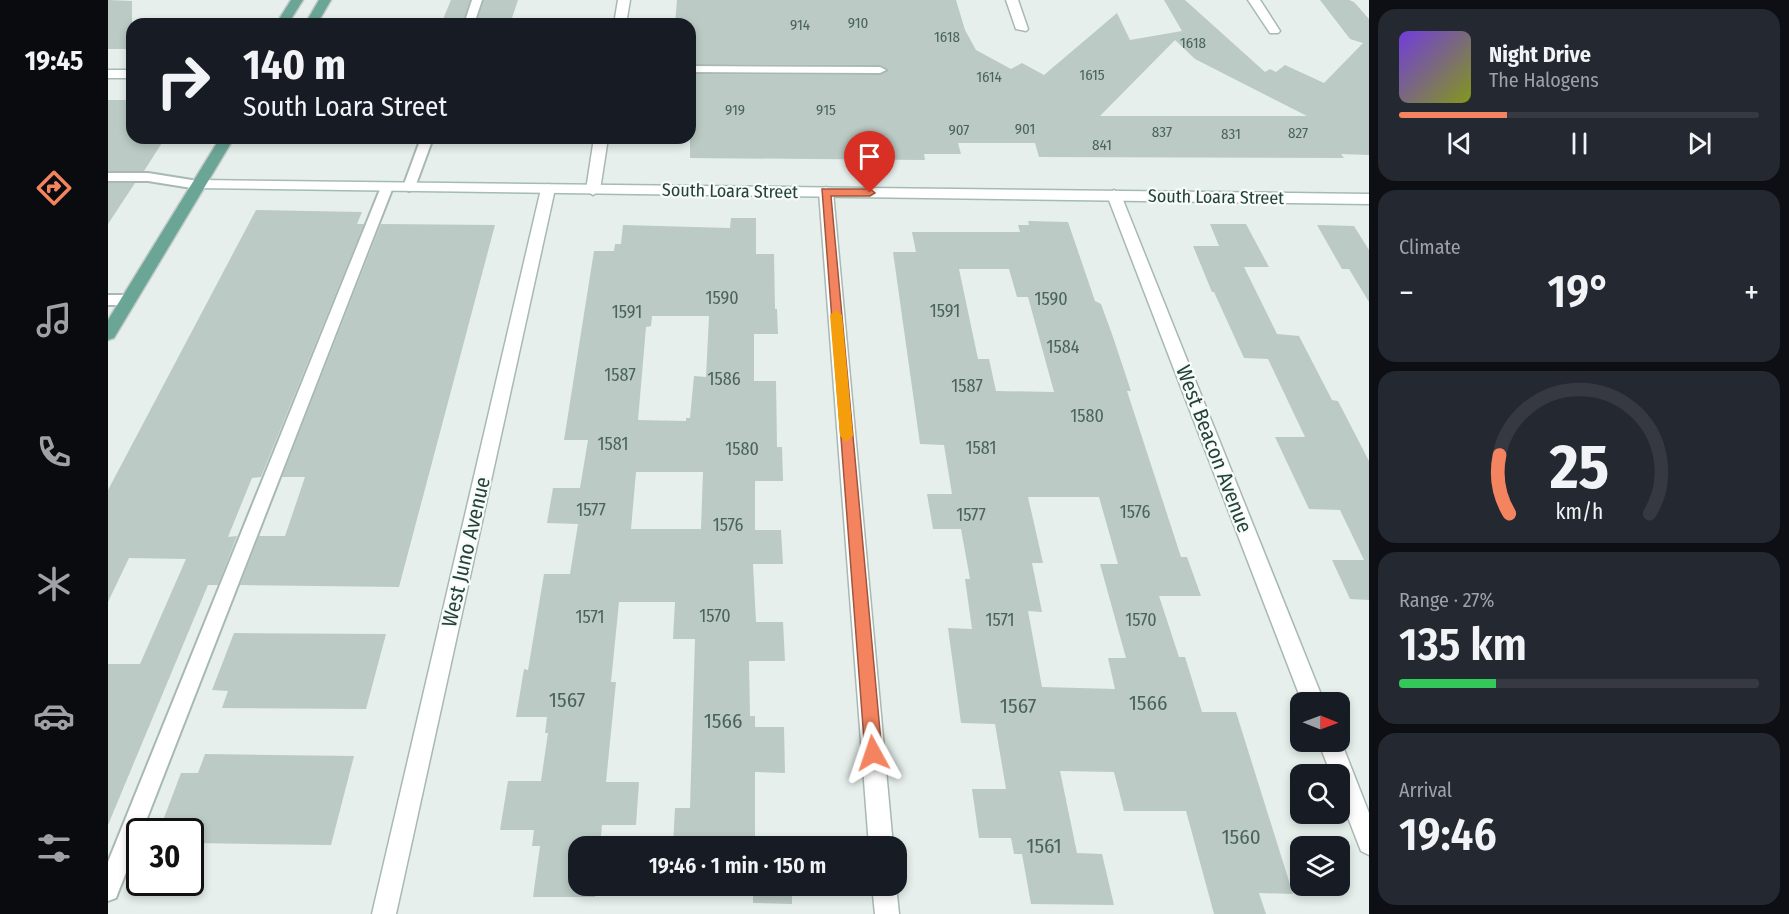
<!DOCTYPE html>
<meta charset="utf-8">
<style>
:root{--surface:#171b24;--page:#242831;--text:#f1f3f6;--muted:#9ea1a6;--line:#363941;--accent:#f4845f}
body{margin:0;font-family:"Fira Sans Condensed",sans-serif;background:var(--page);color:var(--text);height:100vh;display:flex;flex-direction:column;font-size:22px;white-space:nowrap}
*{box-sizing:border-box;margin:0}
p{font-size:20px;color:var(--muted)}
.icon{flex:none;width:33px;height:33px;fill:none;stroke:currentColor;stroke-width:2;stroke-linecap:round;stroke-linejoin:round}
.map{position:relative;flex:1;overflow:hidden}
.side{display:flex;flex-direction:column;gap:9px;padding:9px;background:#0d0f14;width:420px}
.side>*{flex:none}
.hud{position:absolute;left:18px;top:18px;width:570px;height:126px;border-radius:18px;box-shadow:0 3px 9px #0003;background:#171b24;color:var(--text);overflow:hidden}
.needle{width:39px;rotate:91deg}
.fabs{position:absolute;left:1182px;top:692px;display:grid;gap:12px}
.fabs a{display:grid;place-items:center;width:60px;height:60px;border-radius:12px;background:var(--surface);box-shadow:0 3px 9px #0003;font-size:30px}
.speed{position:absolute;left:18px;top:818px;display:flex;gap:12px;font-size:30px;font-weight:700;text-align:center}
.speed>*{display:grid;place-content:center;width:78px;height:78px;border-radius:50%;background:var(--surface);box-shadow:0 3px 9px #0003;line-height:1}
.speed .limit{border:3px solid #111;border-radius:9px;background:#fff;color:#111}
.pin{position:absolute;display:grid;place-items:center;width:51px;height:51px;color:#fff;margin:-62px -26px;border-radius:50% 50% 50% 0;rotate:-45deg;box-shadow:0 0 6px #0007}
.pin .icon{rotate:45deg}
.me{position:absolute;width:66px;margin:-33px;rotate:355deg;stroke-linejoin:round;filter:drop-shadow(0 0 4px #0008)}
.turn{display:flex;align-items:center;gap:21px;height:126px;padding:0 18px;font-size:27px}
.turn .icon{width:78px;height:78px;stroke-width:2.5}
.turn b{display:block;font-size:42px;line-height:51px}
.big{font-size:45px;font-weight:600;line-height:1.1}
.side .card{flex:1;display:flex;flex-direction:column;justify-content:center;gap:9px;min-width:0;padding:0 21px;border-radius:18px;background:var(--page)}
.side .dial{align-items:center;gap:0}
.dial svg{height:156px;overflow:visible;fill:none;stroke:var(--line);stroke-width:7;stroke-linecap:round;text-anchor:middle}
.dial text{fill:var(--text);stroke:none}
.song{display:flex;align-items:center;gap:18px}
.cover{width:72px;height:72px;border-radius:9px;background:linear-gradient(135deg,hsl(260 70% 55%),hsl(70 70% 35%))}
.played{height:6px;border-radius:3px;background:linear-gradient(90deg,var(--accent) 30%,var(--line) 30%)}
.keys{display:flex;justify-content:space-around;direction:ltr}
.heat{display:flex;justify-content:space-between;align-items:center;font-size:33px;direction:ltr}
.charge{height:9px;border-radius:4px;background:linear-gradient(90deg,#34c759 27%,var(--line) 0)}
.trip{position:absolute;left:460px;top:836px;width:339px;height:60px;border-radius:18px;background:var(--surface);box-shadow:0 3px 9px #0003;font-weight:600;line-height:60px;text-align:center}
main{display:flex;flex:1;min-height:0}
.dock{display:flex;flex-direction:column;width:108px;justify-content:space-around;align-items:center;background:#090b0e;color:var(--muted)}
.dock .icon{width:42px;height:42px}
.dock .selected{color:var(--accent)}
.dock b{font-size:27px;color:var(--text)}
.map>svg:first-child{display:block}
</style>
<main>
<nav class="dock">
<b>19:45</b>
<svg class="icon selected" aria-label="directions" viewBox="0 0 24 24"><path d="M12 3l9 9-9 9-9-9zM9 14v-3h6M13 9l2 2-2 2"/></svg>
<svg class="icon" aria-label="music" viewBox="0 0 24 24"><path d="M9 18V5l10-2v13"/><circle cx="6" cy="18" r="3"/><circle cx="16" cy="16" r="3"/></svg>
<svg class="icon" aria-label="phone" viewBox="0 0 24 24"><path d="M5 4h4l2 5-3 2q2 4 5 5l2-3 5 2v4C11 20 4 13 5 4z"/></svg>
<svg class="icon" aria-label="climate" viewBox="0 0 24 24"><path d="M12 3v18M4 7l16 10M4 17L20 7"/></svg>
<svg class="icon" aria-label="car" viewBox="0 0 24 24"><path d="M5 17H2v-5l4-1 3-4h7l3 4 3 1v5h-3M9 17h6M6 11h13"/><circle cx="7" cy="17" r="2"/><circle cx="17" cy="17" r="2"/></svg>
<svg class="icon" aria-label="filters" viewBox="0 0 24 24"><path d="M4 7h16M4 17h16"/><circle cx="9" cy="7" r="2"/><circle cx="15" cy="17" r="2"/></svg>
</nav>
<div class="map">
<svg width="1261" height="914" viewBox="0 0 1261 914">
<rect width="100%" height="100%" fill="#e6efeb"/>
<g fill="#bbcac4" fill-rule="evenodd">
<path d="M0 0 24 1V49H0Z"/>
<path d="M343 0H362L354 24H333Z"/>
<path d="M376 0H410L402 24H368Z"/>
<path d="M569 0H848L857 30 868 50 903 69 914 63 936 75 1009 13 1022 40 1074 31 1056 0H1077L1157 72 1162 69 1168 72 1177 65 1216 83 1255 43 1242 39 1212 0H1241L1246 2 1261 19V155L1233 154 1236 158 931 157 927 143H850L853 154H816L817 160 582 158V74L772 75 780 69 772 65 582 64V24H567ZM1067 40 1087 59 1199 116H992Z"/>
<path d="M0 100H24V138H57L36 171H0Z"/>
<path d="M0 183H27L0 224Z"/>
<path d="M148 210 254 212 249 224H256L153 477 144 478 120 537 129 536 110 585H100L0 825V664H32L78 559 21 558 0 602V490Z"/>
<path d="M623 218H648V254H666L667 309H669L670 334H646V381H668L669 447H674L675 481H647V530H673L675 564H645L648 622H675L677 661H641L642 716H647V727H676L677 773 647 772V841L682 842V846H565L567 808H582L587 639H565L567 602H511L503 682H508L498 782H531L528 825H494L492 846H471V885H488L487 897H425L432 846H424L426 830H392L400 781H433L440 733H437L439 717H408L416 669 420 670 436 574H462L470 524 439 523 445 488H472L480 440H456L486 251H506L507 244H513L515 225 622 228ZM544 316H601L598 377 586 376 582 418H578V421L530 420 538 327 543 326ZM528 472H595L593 529H523Z"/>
<path d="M920 221 960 222 987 301 993 304 1004 334 1023 391H1019L1073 557H1079L1093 596H1051L1071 657H1077L1094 712H1128L1185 894 1151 893 1158 914H1106L1078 811H1016L1006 772 952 771 969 853 994 854 1006 905 923 904 914 854H906L903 838H871L864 789H898L887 724 853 723 840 628 864 629 857 579H862L853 529H825L819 494H844L836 445 812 444 785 252H808L804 232H912L910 225H921ZM851 269H901L909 297H920L946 392 888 391 881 359H870ZM920 497H991L1010 564H992L1018 658H1000L1007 689 934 687 920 611 934 612 924 563H935Z"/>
<path d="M273 224 387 225 291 587 132 585 151 536H177L197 477H174Z"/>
<path d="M1102 224H1138L1161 267H1136L1169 334 1191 336 1224 400 1230 401 1261 461V600L1242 599 1224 560H1256L1232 510 1201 509 1167 437H1197L1160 359 1136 358 1106 292H1104L1085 246H1111Z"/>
<path d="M1209 225 1246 226 1261 250V302L1241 269H1234Z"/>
<path d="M126 633 278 634 258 709 114 708 120 691 104 690Z"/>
<path d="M97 754 246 756 223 845 82 843V831H51L73 773H90Z"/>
<path d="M577 885H684V904L645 903V888L577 887Z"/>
</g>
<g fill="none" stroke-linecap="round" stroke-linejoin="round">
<g stroke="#a8b8b2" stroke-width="4">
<g id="lane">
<path d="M364 0H374L366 24H356Z"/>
<path d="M582 66 772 67 778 70 772 73 582 72Z"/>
<path d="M313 138H325L307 187 301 191 295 187Z"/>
<path d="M0 173H40L90 181 96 185 90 189 40 181H0Z"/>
<path d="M279 183 285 187 34 831H32V838L11 890 8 898 0 901V862L273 187Z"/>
<path d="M0 295H21L28 300 21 305H0Z"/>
</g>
</g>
<g stroke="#a8b8b2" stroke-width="3">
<g id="street">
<path d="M510 0H522L518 24H506Z"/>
<path d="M898 0H910L920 29 918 31 908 29Z"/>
<path d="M1140 0H1152L1172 31 1170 33H1162Z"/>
<rect x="0" y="70" width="24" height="8"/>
<path d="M486 138H500L492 190 485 195 478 190Z"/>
<path d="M440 184 447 189 288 914H264L433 189Z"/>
<path d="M718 187 725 192 785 846H761L711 192Z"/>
<path d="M1006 190 1013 195 1216 702H1194L999 195Z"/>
<path d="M1232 739 1261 813V855L1253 851 1232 797V774H1223L1210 741Z"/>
<path d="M764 885H788L791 914H767Z"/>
</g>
</g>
<g stroke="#a4bbb3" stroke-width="3">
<path id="secondary" d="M90 180 1261 194V204L85 188V182Z"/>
</g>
<g stroke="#c2cac8" stroke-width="3">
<g id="primary">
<path d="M183 0H195L180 24H168Z"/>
<path d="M211 0H223L209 24H197Z"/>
<path d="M112 138H126L6 338 0 340V320Z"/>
</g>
</g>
<use href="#lane" fill="#fff" fill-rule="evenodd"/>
<use href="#street" fill="#fff" fill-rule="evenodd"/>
<use href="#secondary" fill="#fff" fill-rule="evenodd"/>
<use href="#primary" fill="#6aa596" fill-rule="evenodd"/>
</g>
<path fill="#f4845f" stroke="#9f563e" stroke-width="1.5" d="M714 189H762L767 193 762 196H723L774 753 771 759 765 761 759 759 757 753Z"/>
<path fill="#f59e0b" d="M728 310 734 315 745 436 738 442 732 436 722 315Z"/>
<g text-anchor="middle" stroke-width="4.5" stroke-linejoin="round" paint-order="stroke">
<g font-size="15" fill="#4a645c">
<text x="750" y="28">910</text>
<text x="692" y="30">914</text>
<text x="839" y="42">1618</text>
<text x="1085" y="48">1618</text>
<text x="984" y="80">1615</text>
<text x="881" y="82">1614</text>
<text x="627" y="115">919</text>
<text x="718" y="115">915</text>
<text x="917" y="134">901</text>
<text x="851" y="135">907</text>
<text x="1054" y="137">837</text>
<text x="1190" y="138">827</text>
<text x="1123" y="139">831</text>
<text x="994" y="150">841</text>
</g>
<g font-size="18" fill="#24423a" stroke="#f7fbf9">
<text transform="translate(622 191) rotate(1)" y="6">South Loara Street</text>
<text transform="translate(1108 197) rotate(1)" y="6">South Loara Street</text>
</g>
<g font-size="18" fill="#4a645c">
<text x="614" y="304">1590</text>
<text x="943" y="305">1590</text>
<text x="837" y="317">1591</text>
<text x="519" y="318">1591</text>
<text x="955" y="353">1584</text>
<text x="512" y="381">1587</text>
<text x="616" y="385">1586</text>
<text x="859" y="392">1587</text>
<text x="979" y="422">1580</text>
<text x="505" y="450">1581</text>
<text x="873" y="454">1581</text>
<text x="634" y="455">1580</text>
<text x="483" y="516">1577</text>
<text x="1027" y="518">1576</text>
<text x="863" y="521">1577</text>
<text x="620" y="531">1576</text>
<text x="607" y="622">1570</text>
<text x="482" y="623">1571</text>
<text x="892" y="626">1571</text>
<text x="1033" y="626">1570</text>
</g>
<g font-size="21" fill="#24423a" stroke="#f7fbf9">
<text transform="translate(1106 449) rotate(69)" y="7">West Beacon Avenue</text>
<text transform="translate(358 552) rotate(-77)" y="7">West Juno Avenue</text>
</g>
<g font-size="21" fill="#4a645c">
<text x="459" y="707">1567</text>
<text x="1040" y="710">1566</text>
<text x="910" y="713">1567</text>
<text x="615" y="728">1566</text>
<text x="1133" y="844">1560</text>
<text x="936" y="853">1561</text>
</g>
</g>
</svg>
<div class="fabs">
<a><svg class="needle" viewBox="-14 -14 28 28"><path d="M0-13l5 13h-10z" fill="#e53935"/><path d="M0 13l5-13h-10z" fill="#9ea1a6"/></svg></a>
<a><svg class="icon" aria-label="search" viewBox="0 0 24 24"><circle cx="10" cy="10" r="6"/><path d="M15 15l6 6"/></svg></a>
<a><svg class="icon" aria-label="layers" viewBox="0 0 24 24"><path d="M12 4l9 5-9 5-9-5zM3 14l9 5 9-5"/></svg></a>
</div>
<div class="speed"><div class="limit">30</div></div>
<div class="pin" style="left:762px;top:193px;background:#d93025"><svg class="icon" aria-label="arrive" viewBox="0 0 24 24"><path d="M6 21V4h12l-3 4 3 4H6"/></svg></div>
<svg class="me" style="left:765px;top:753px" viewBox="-20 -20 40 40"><path d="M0-17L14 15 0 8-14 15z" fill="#f4845f" stroke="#fff" stroke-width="4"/></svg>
<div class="trip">19:46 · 1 min · 150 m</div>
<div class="hud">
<div class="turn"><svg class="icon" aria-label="right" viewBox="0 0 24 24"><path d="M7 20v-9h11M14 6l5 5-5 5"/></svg><div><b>140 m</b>South Loara Street</div></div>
</div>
</div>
<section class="side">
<div class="card">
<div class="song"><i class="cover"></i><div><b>Night Drive</b><p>The Halogens</p></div></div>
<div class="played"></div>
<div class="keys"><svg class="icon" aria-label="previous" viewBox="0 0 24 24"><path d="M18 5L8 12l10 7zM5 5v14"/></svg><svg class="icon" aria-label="pause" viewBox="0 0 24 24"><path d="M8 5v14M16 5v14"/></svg><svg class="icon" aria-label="next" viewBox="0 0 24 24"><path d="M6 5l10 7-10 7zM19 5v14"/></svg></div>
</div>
<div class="card"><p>Climate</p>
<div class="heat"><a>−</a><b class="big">19°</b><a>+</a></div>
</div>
<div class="card dial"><svg viewBox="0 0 100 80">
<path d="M14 69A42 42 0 1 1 86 69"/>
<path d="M14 69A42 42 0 0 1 9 39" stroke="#f4845f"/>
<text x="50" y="56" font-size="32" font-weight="700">25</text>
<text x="50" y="72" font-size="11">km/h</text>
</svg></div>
<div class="card"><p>Range · 27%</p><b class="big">135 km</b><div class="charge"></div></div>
<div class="card"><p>Arrival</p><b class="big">19:46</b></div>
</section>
</main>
